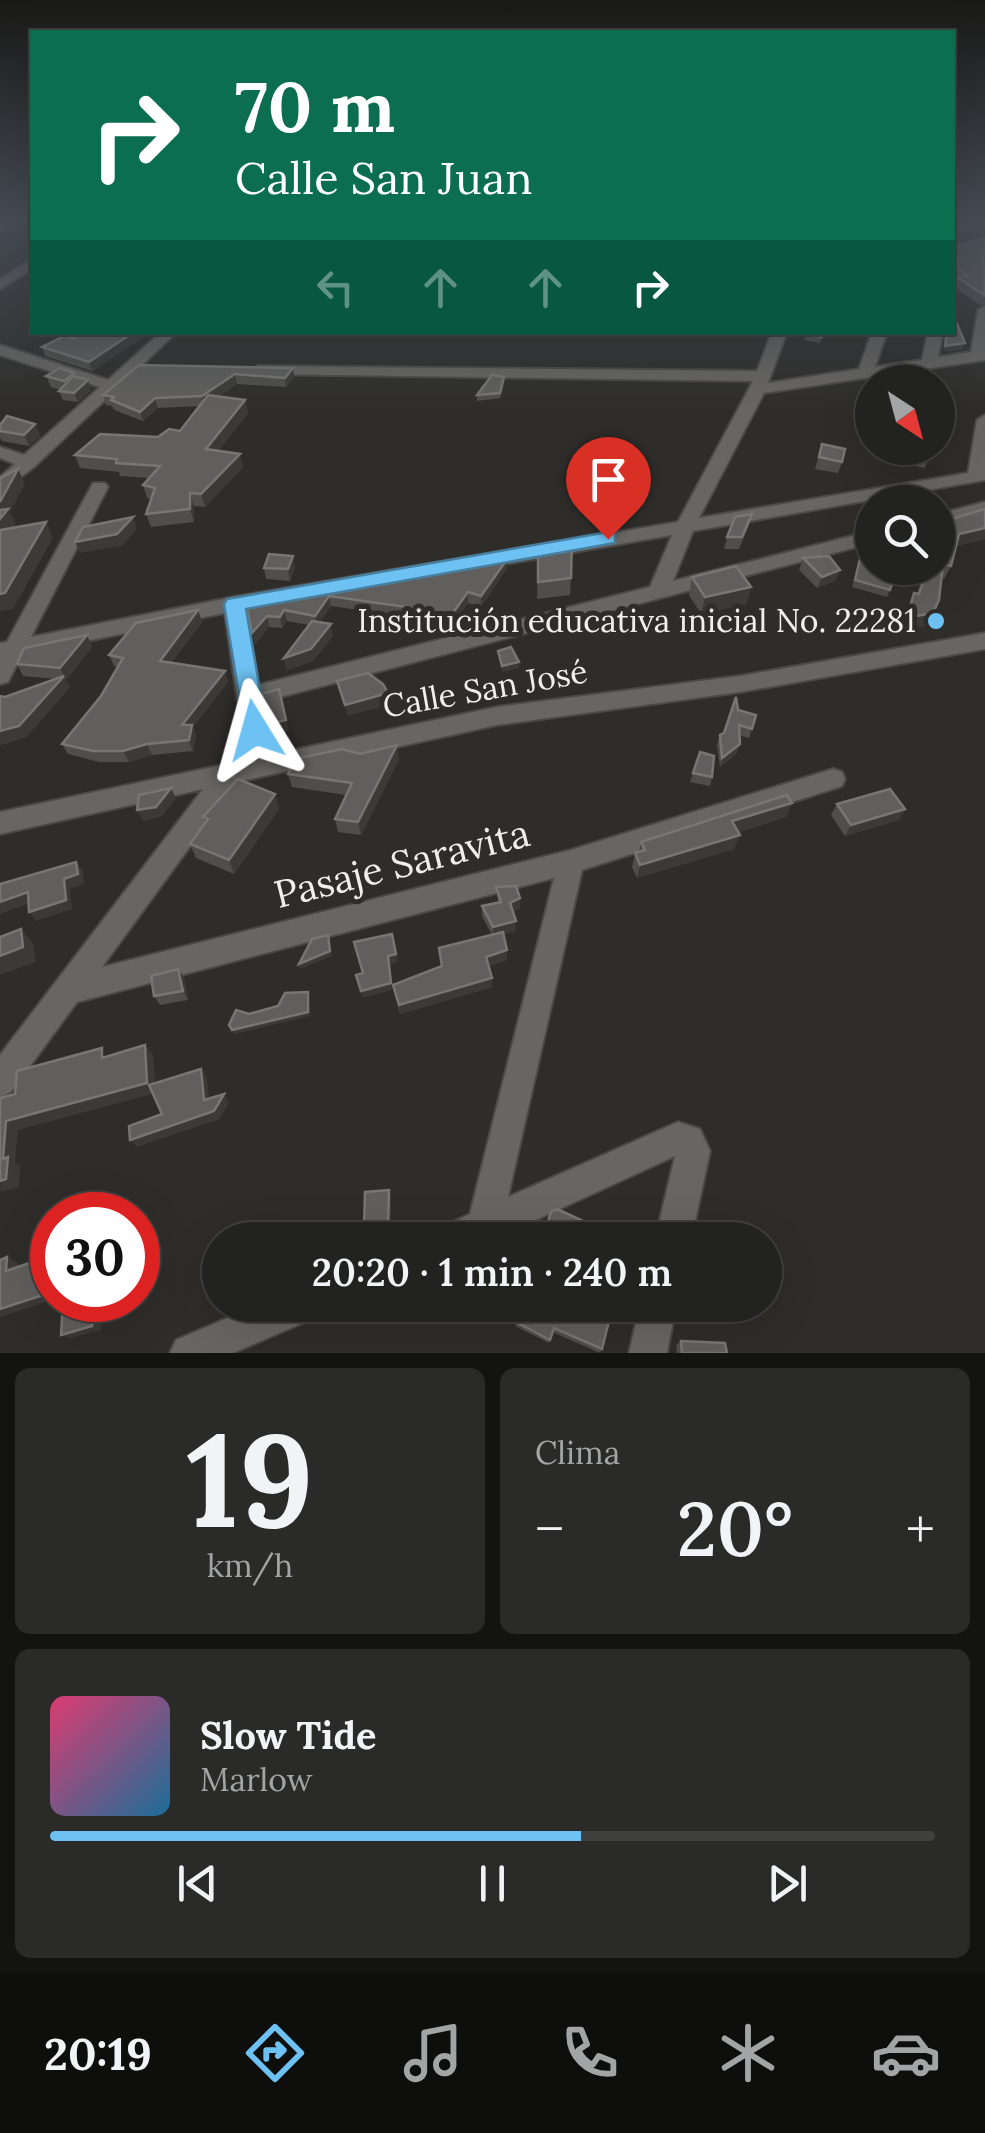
<!DOCTYPE html>
<html lang="es">
<meta charset="utf-8">
<style>
:root{--surface:#222220;--page:#2a2a29;--text:#f1f3f6;--muted:#a2a4a5;--line:#3f3f3e;--accent:#6ec2f3}
body{margin:0;font-family:Lora,serif;background:var(--page);color:var(--text);height:100vh;display:flex;flex-direction:column;font-size:38px;white-space:nowrap}
*{box-sizing:border-box;margin:0}
p{font-size:32px;color:var(--muted)}
.icon{flex:none;width:55px;height:55px;fill:none;stroke:currentColor;stroke-width:2;stroke-linecap:round;stroke-linejoin:round}
.map{position:relative;height:1353px;overflow:hidden}
.panel{display:flex;flex-direction:column;gap:15px;padding:15px;background:#131312;flex:1}
.panel>*{flex:none}
.top-card{position:absolute;left:30px;top:30px;width:925px;height:305px;border-radius:0px;box-shadow:0 10px 40px #0002,0 0 0 2px var(--line);background:#0b6e4f;color:#fff;overflow:hidden}
.needle{width:65px;rotate:144deg}
.controls{position:absolute;left:855px;top:365px;display:grid;gap:20px}
.controls a{display:grid;place-items:center;width:100px;height:100px;border-radius:50%;background:var(--surface);box-shadow:0 10px 40px #0002,0 0 0 2px var(--line);font-size:50px}
.speed{position:absolute;left:30px;top:1192px;display:flex;gap:20px;font-size:50px;font-weight:700;text-align:center}
.speed>*{display:grid;place-content:center;width:130px;height:130px;border-radius:50%;background:var(--surface);box-shadow:0 10px 40px #0002,0 0 0 2px var(--line);line-height:1}
.speed .limit{border:15px solid #d22;background:#fff;color:#111}
.pin{position:absolute;display:grid;place-items:center;width:85px;height:85px;color:#fff;margin:-102px -42px;border-radius:50% 50% 50% 0;rotate:-45deg;box-shadow:0 0 10px #0007}
.pin .icon{rotate:45deg}
.me{position:absolute;width:110px;margin:-55px;rotate:352deg;stroke-linejoin:round;filter:drop-shadow(0 0 8px #0008)}
.turn{display:flex;align-items:center;gap:35px;height:210px;padding:0 40px;font-size:45px}
.turn .icon{width:130px;height:130px;stroke-width:2.5}
.turn b{display:block;font-size:70px;line-height:85px}
.lanes{display:flex;align-items:center;height:95px;padding:0 40px;background:#0003;justify-content:center;gap:50px;direction:ltr}
.lanes .off{opacity:.35}
.big{font-size:75px;font-weight:600;line-height:1.1}
.panel .widget{flex:1;display:flex;flex-direction:column;justify-content:center;gap:15px;min-width:0;padding:0 35px;border-radius:15px;background:var(--page)}
.panel .dial{align-items:center;gap:0}
.dial b{font-size:130px;line-height:1}
.song{display:flex;align-items:center;gap:30px}
.cover{width:120px;height:120px;border-radius:15px;background:linear-gradient(135deg,hsl(340 70% 55%),hsl(200 70% 35%))}
.played{height:10px;border-radius:5px;background:linear-gradient(90deg,var(--accent) 60%,var(--line) 60%)}
.keys{display:flex;justify-content:space-around;direction:ltr}
.heat{display:flex;justify-content:space-between;align-items:center;font-size:55px;direction:ltr}
.panel .tiles{flex:1;display:grid;gap:15px;grid-template-columns:1fr 1fr}
.widget:last-child{grid-column:span 2}
.trip{position:absolute;left:202px;top:1222px;width:580px;height:100px;border-radius:50px;background:var(--surface);box-shadow:0 10px 40px #0002,0 0 0 2px var(--line);font-weight:600;line-height:100px;text-align:center}
.menu{display:flex;height:160px;justify-content:space-around;align-items:center;background:#0e0e0d;color:var(--muted)}
.menu .icon{width:70px;height:70px}
.menu .selected{color:var(--accent)}
.menu b{font-size:45px;color:var(--text)}
.map>svg:first-child{display:block}
</style>
<div class="map">
<svg width="985" height="1353" viewBox="0 0 985 1353">
<rect width="100%" height="100%" fill="#2e2d2a"/>
<g fill="none" stroke-linecap="round" stroke-linejoin="round">
<g stroke="#4a4947" stroke-width="4">
<g id="minor">
<path d="M969 221H981L974 231 952 234V226L966 225Z"/>
<path d="M32 259V269L0 289V279Z"/>
<path d="M985 306V360L764 393 699 518 968 473 977 420 985 415V480L693 531 673 581 872 531V543L261 702 270 755 497 707 740 676 985 633V649L740 692 497 725 237 782 102 967 571 850 833 769 842 772 845 779 842 786 582 870 508 1197 678 1122 700 1129 710 1151 691 1240H655L675 1156 492 1240H434L440 1228 470 1214 554 878 77 1002 11 1092 0 1097V1055L203 789 0 834V812L246 760 225 613 22 654 8 682 0 684V643L7 642 93 483H105L108 487 31 637 234 597 678 522 753 381 264 374 256 369 258 366 757 371 772 332H787L768 383 859 369 872 332H887L875 367 922 360 928 332H943L938 357 971 352 978 310ZM672 535 650 587 258 685 245 609Z"/>
<path d="M161 332H177L34 467 0 493V477L15 464 0 458V447L24 455 100 387 0 355V345L108 380Z"/>
<path d="M985 502V514L938 526V514Z"/>
<path d="M258 1305H319L314 1318 233 1353H170L176 1340Z"/>
<path d="M640 1305H676L667 1353H629Z"/>
</g>
</g>
<use href="#minor" fill="#686663" fill-rule="evenodd"/>
</g>
<g fill="#4f4e4b">
<path d="M0 221H24L26 224 10 233 0 230Z"/>
<path d="M985 238V265H983L985 304 980 305 954 287 956 279 952 276V243L956 246Z"/>
<path d="M807 332H823L820 343 804 340Z"/>
<path d="M840 332H865L862 336Z"/>
<path d="M146 335 92 371 45 356 42 347 74 338Z"/>
<path d="M139 365 293 368 294 377 286 387 237 384 218 397 245 400 248 413 218 451 243 467 205 507 194 506V522L151 527 146 514 151 499 147 498 143 485 149 478 120 476 119 472 80 468 75 455 158 437 180 431 200 406 158 408 143 421 114 410 112 406 106 405 103 395Z"/>
<path d="M46 376 75 377 88 380 91 390 78 402 63 400 59 391 60 390 51 387Z"/>
<path d="M504 383 500 398 477 401V395Z"/>
<path d="M35 424 40 436 29 446 2 441 0 438V425Z"/>
<path d="M822 444 842 462 838 473 815 469Z"/>
<path d="M895 448H931L925 468 892 461Z"/>
<path d="M985 509V539L956 546 951 566 944 579 942 578 926 626 901 631 908 606 914 593 917 594 925 568H938V530L942 522Z"/>
<path d="M752 514 749 525 739 549H724L727 537Z"/>
<path d="M864 542 890 590 887 597 852 587Z"/>
<path d="M538 545 571 578 570 595 537 599Z"/>
<path d="M803 558 840 570 835 581 817 588 799 570Z"/>
<path d="M295 567 290 581 266 579 264 568Z"/>
<path d="M507 568 481 607 468 603 450 628 441 625 437 630 420 624 416 631 395 636 399 616 331 606 320 622 333 636 313 661 287 670 284 658 309 625 287 621 282 628 269 627 255 644 246 601Z"/>
<path d="M692 577 751 587 746 604 701 614 689 595Z"/>
<path d="M198 610 202 622 171 663 228 682 193 727 196 736 193 751 152 755 129 762H99L68 754 62 744 101 696 118 667 114 666 109 655Z"/>
<path d="M87 635 92 647 66 680 70 687 26 737 0 745V696L5 697 56 679 23 676 17 664Z"/>
<path d="M738 710 756 715 749 738 739 735 737 753 720 767 717 744 720 735 724 733Z"/>
<path d="M700 752 712 777 710 786 690 782Z"/>
<path d="M360 754 399 759 361 835 338 832 335 819 346 795 292 787 288 774Z"/>
<path d="M275 794 279 809 234 874 196 858 190 844 205 823 203 817Z"/>
<path d="M792 803 786 817 738 832 734 849 637 878 632 867 635 853 639 852 641 842Z"/>
<path d="M837 804 905 809 899 820 845 836 831 815Z"/>
<path d="M496 887 520 898V908L513 911 516 921V931L503 934 507 960 488 966 492 987 400 1014 395 994 492 935 482 916V906L498 903Z"/>
<path d="M178 969 184 978 188 1000 160 1005 154 996Z"/>
<path d="M391 1197 390 1230 366 1232 364 1226Z"/>
<path d="M521 1305 602 1349 600 1353 552 1332 549 1343 515 1326Z"/>
<path d="M681 1341 727 1353H677L676 1345Z"/>
</g>
<g fill="#3b3a37">
<path d="M12 221H24L26 224 10 233 6 224Z"/>
<path d="M985 225 984 233 952 240V232Z"/>
<path d="M134 332H145L146 335 92 371 89 362Z"/>
<path d="M965 343 962 350 943 352 945 346Z"/>
<path d="M293 368 294 377 286 387 285 378Z"/>
<path d="M235 374 237 384 204 406 202 396Z"/>
<path d="M88 380 91 390 78 402 74 393Z"/>
<path d="M155 398 158 408 143 421 140 412Z"/>
<path d="M245 400 248 413 210 462 206 449Z"/>
<path d="M35 424 40 436 29 446 24 435Z"/>
<path d="M240 454 243 467 205 507 201 494Z"/>
<path d="M18 469 25 484 10 512 16 524 0 544V502Z"/>
<path d="M190 493 194 506V522L190 509Z"/>
<path d="M133 517 137 529 122 546 80 553 75 542Z"/>
<path d="M46 522 53 538 13 609 0 611V594Z"/>
<path d="M985 528V539L953 547 959 534Z"/>
<path d="M293 556 295 567 290 581 288 569Z"/>
<path d="M508 558 507 568 481 607V596Z"/>
<path d="M840 570 835 581 817 588 822 577Z"/>
<path d="M751 587 746 604 701 614 705 597Z"/>
<path d="M468 592V603L450 628V617Z"/>
<path d="M329 596 331 606 317 627 315 616Z"/>
<path d="M198 610 202 622 164 672 160 661Z"/>
<path d="M284 610 287 621 282 628 280 617Z"/>
<path d="M419 613 420 624 416 631 395 636 394 625Z"/>
<path d="M933 613 926 626 901 631 907 618Z"/>
<path d="M440 614 441 625 437 630V619Z"/>
<path d="M267 616 269 627 255 644 252 633Z"/>
<path d="M331 624 333 636 313 661 287 670 284 658Z"/>
<path d="M87 635 92 647 66 680 70 687 26 737 0 745V731L64 676 60 668Z"/>
<path d="M519 662V668L502 672V666Z"/>
<path d="M225 671 228 682 193 727 196 736 193 751 182 725Z"/>
<path d="M279 689 289 731 270 736 267 724Z"/>
<path d="M388 693 389 705 347 716 345 705Z"/>
<path d="M147 744 152 755 129 762 123 751Z"/>
<path d="M740 744 737 753 720 767 722 758Z"/>
<path d="M397 745 399 759 361 835 358 822Z"/>
<path d="M171 788 176 799 161 817 143 821 137 810Z"/>
<path d="M275 794 279 809 234 874 229 860Z"/>
<path d="M792 803 786 817 727 835 732 821Z"/>
<path d="M905 809 899 820 845 836 851 825Z"/>
<path d="M740 835 734 849 637 878 640 865Z"/>
<path d="M76 862 83 871 84 884 70 889 72 909 36 921 29 912Z"/>
<path d="M28 892 35 901 0 914V902Z"/>
<path d="M520 898V908L509 913 510 903Z"/>
<path d="M516 921V931L493 936V927Z"/>
<path d="M21 929 33 944 36 962 0 975V956Z"/>
<path d="M328 935 332 956 300 969 299 964Z"/>
<path d="M507 950V960L486 966V957Z"/>
<path d="M396 954 398 962 389 964 392 990 363 998 361 991 388 956Z"/>
<path d="M178 969 184 978 188 1000 183 991Z"/>
<path d="M492 978V987L400 1014 399 1005Z"/>
<path d="M308 992 310 1016 235 1034 232 1030Z"/>
<path d="M145 1045 153 1055 156 1093 18 1130 15 1163 20 1166 19 1187 0 1192 6 1121Z"/>
<path d="M201 1069 207 1077 210 1108 204 1100Z"/>
<path d="M224 1094 229 1102 220 1119 137 1147 130 1140Z"/>
<path d="M389 1190 391 1197 390 1230 388 1224Z"/>
<path d="M7 1257 18 1263 17 1276 6 1271Z"/>
<path d="M47 1257 52 1261V1300L0 1317V1309Z"/>
<path d="M94 1300H103L101 1330 71 1338 61 1335Z"/>
</g>
<g fill="#605f5d" stroke="#777673" stroke-width="2.5">
<path d="M952 221H954L953 228 978 226 982 221H985V225L952 232Z"/>
<path d="M985 238V255H983L985 287 984 295 957 277 968 276 952 264V243L956 246Z"/>
<path d="M952 312 965 343 945 346 947 332H952Z"/>
<path d="M84 332H134L89 362 42 347 66 335 74 338Z"/>
<path d="M807 332H823L822 337 806 334Z"/>
<path d="M139 365 293 368 285 378 235 374 202 396 155 398 140 412 111 400 114 397 103 395Z"/>
<path d="M60 368 74 373 64 381 46 376Z"/>
<path d="M492 375 504 377 500 393 477 395Z"/>
<path d="M73 376 88 380 74 393 59 391Z"/>
<path d="M208 395 245 400 206 449 240 454 201 494 190 493V509L146 514 155 488 143 485 160 466 116 463 117 459 75 455 100 434 158 437 169 429 180 431Z"/>
<path d="M7 416 35 424 24 435 0 431V425Z"/>
<path d="M822 444 845 449 842 462 819 457Z"/>
<path d="M897 448H931L929 459 896 452Z"/>
<path d="M18 469 0 502V478Z"/>
<path d="M8 509 0 519V510Z"/>
<path d="M985 509V528L959 534 951 566 943 564 939 600 933 613 907 618 914 593 919 594 928 568H938V535L942 522Z"/>
<path d="M752 514 742 537H727L735 517Z"/>
<path d="M133 517 117 534 75 542 83 527Z"/>
<path d="M46 522 5 593 0 594V530Z"/>
<path d="M572 539 571 578 538 582V545Z"/>
<path d="M864 542 872 544V568L897 569 890 590 855 580Z"/>
<path d="M269 554 293 556 288 569 264 568Z"/>
<path d="M829 556 840 570 822 577 803 558Z"/>
<path d="M508 558 481 596 468 592 450 617 440 614 437 619 419 613 415 620 394 625 406 607 329 596 315 616 284 610 280 617 267 616 252 633 246 601Z"/>
<path d="M736 566 751 587 705 597 692 577Z"/>
<path d="M198 610 160 661 225 671 182 725H192L189 740 147 744 123 751H93L62 744 101 696 123 658 109 655 136 623Z"/>
<path d="M312 621 331 624 311 649 284 658Z"/>
<path d="M87 635 60 668 17 664 24 648Z"/>
<path d="M511 647 519 662 502 666 498 651Z"/>
<path d="M368 673 383 684 388 693 345 705 337 681Z"/>
<path d="M64 676 19 726 0 731V696L5 697Z"/>
<path d="M279 689 286 720 267 724 262 694Z"/>
<path d="M736 697 738 710 756 715 752 729 739 725 740 744 722 758 720 735 724 733Z"/>
<path d="M397 745 358 822 335 819 352 783 288 774 295 759 342 749 360 754Z"/>
<path d="M700 752 714 756 712 777 693 773Z"/>
<path d="M238 779 275 794 229 860 190 844 208 819 203 817Z"/>
<path d="M171 788 156 807 137 810 139 795Z"/>
<path d="M890 789 905 809 851 825 837 804Z"/>
<path d="M787 795 792 803 732 821 740 835 640 865 635 853 645 850 641 842Z"/>
<path d="M76 862 78 874 64 879 66 900 29 912 28 892 0 902V884Z"/>
<path d="M516 886 520 898 510 903 516 921 493 927 482 906 501 902 496 887Z"/>
<path d="M21 929 23 947 0 956V937Z"/>
<path d="M503 932 507 950 486 957 492 978 399 1005 393 985 442 966 439 948Z"/>
<path d="M392 934 396 954 388 956 391 983 361 991 356 975 363 973 354 942Z"/>
<path d="M328 935 330 951 299 964 312 939Z"/>
<path d="M178 969 183 991 154 996 151 976Z"/>
<path d="M308 992V1012L232 1030 229 1025 236 1010 249 1014 278 1006 285 993Z"/>
<path d="M145 1045 147 1083 6 1121 3 1159 8 1157 6 1179 0 1181V1098L15 1094 17 1071 102 1048V1058Z"/>
<path d="M201 1069 204 1100 224 1094 214 1111 130 1140 129 1126 162 1114 149 1085Z"/>
<path d="M389 1190 388 1224 364 1226 365 1192Z"/>
<path d="M557 1209 583 1221 577 1240H542L551 1212Z"/>
<path d="M7 1257 6 1271 47 1257 46 1294 0 1309V1260Z"/>
<path d="M63 1300H94L92 1326 61 1335Z"/>
<path d="M521 1305H613L602 1349 554 1328 550 1340 516 1322Z"/>
<path d="M681 1341 725 1343 727 1353H682Z"/>
</g>
<linearGradient id="sky" x2="0" y2="1"><stop stop-color="#191917"/><stop offset="0.54" stop-color="#464c55"/><stop offset="1" stop-color="#464c55" stop-opacity="0"/></linearGradient>
<rect width="985" height="410" fill="url(#sky)"/>
<path fill="#6ec2f3" stroke="#487e9e" stroke-width="2.5" d="M608 532 615 534V543L246 609 267 730 263 737H246L224 604 227 599Z"/>
<circle fill="#6ec2f3" stroke="#2e2d2a" stroke-width="4" cx="936" cy="621" r="10"/>
<g text-anchor="middle" stroke-width="10" stroke-linejoin="round" paint-order="stroke">
<g font-size="32" fill="#f0efed" stroke="#2e2d2a" text-anchor="end">
<text x="916" y="632">Institución educativa inicial No. 22281</text>
</g>
<g font-size="32" fill="#f0efed" stroke="#2e2d2a">
<text transform="translate(485 689) rotate(-10)" y="11">Calle San José</text>
</g>
<g font-size="38" fill="#f0efed" stroke="#2e2d2a">
<text transform="translate(402 864) rotate(-14)" y="13">Pasaje Saravita</text>
</g>
</g>
</svg>
<div class="controls">
<a><svg class="needle" viewBox="-14 -14 28 28"><path d="M0-13l5 13h-10z" fill="#e53935"/><path d="M0 13l5-13h-10z" fill="#a2a4a5"/></svg></a>
<a><svg class="icon" aria-label="search" viewBox="0 0 24 24"><circle cx="10" cy="10" r="6"/><path d="M15 15l6 6"/></svg></a>
</div>
<div class="speed"><div class="limit">30</div></div>
<div class="pin" style="left:608px;top:539px;background:#d93025"><svg class="icon" aria-label="arrive" viewBox="0 0 24 24"><path d="M6 21V4h12l-3 4 3 4H6"/></svg></div>
<svg class="me" style="left:255px;top:730px" viewBox="-20 -20 40 40"><path d="M0-17L14 15 0 8-14 15z" fill="#6ec2f3" stroke="#fff" stroke-width="4"/></svg>
<div class="trip">20:20 · 1 min · 240 m</div>
<div class="top-card">
<div class="turn"><svg class="icon" aria-label="right" viewBox="0 0 24 24"><path d="M7 20v-9h11M14 6l5 5-5 5"/></svg><div><b>70 m</b>Calle San Juan</div></div>
<div class="lanes"><svg class="icon off" aria-label="left" viewBox="0 0 24 24"><path d="M17 20v-9H6M10 6l-5 5 5 5"/></svg><svg class="icon off" aria-label="ahead" viewBox="0 0 24 24"><path d="M12 20V5M6 11l6-6 6 6"/></svg><svg class="icon off" aria-label="ahead" viewBox="0 0 24 24"><path d="M12 20V5M6 11l6-6 6 6"/></svg><svg class="icon" aria-label="right" viewBox="0 0 24 24"><path d="M7 20v-9h11M14 6l5 5-5 5"/></svg></div>
</div>
</div>
<section class="panel">
<div class="tiles">
<div class="widget dial"><b>19</b><p>km/h</p></div>
<div class="widget"><p>Clima</p>
<div class="heat"><a>−</a><b class="big">20°</b><a>+</a></div>
</div>
<div class="widget">
<div class="song"><i class="cover"></i><div><b>Slow Tide</b><p>Marlow</p></div></div>
<div class="played"></div>
<div class="keys"><svg class="icon" aria-label="previous" viewBox="0 0 24 24"><path d="M18 5L8 12l10 7zM5 5v14"/></svg><svg class="icon" aria-label="pause" viewBox="0 0 24 24"><path d="M8 5v14M16 5v14"/></svg><svg class="icon" aria-label="next" viewBox="0 0 24 24"><path d="M6 5l10 7-10 7zM19 5v14"/></svg></div>
</div>
</div>
</section>
<nav class="menu">
<b>20:19</b>
<svg class="icon selected" aria-label="directions" viewBox="0 0 24 24"><path d="M12 3l9 9-9 9-9-9zM9 14v-3h6M13 9l2 2-2 2"/></svg>
<svg class="icon" aria-label="music" viewBox="0 0 24 24"><path d="M9 18V5l10-2v13"/><circle cx="6" cy="18" r="3"/><circle cx="16" cy="16" r="3"/></svg>
<svg class="icon" aria-label="phone" viewBox="0 0 24 24"><path d="M5 4h4l2 5-3 2q2 4 5 5l2-3 5 2v4C11 20 4 13 5 4z"/></svg>
<svg class="icon" aria-label="climate" viewBox="0 0 24 24"><path d="M12 3v18M4 7l16 10M4 17L20 7"/></svg>
<svg class="icon" aria-label="car" viewBox="0 0 24 24"><path d="M5 17H2v-5l4-1 3-4h7l3 4 3 1v5h-3M9 17h6M6 11h13"/><circle cx="7" cy="17" r="2"/><circle cx="17" cy="17" r="2"/></svg>
</nav>
